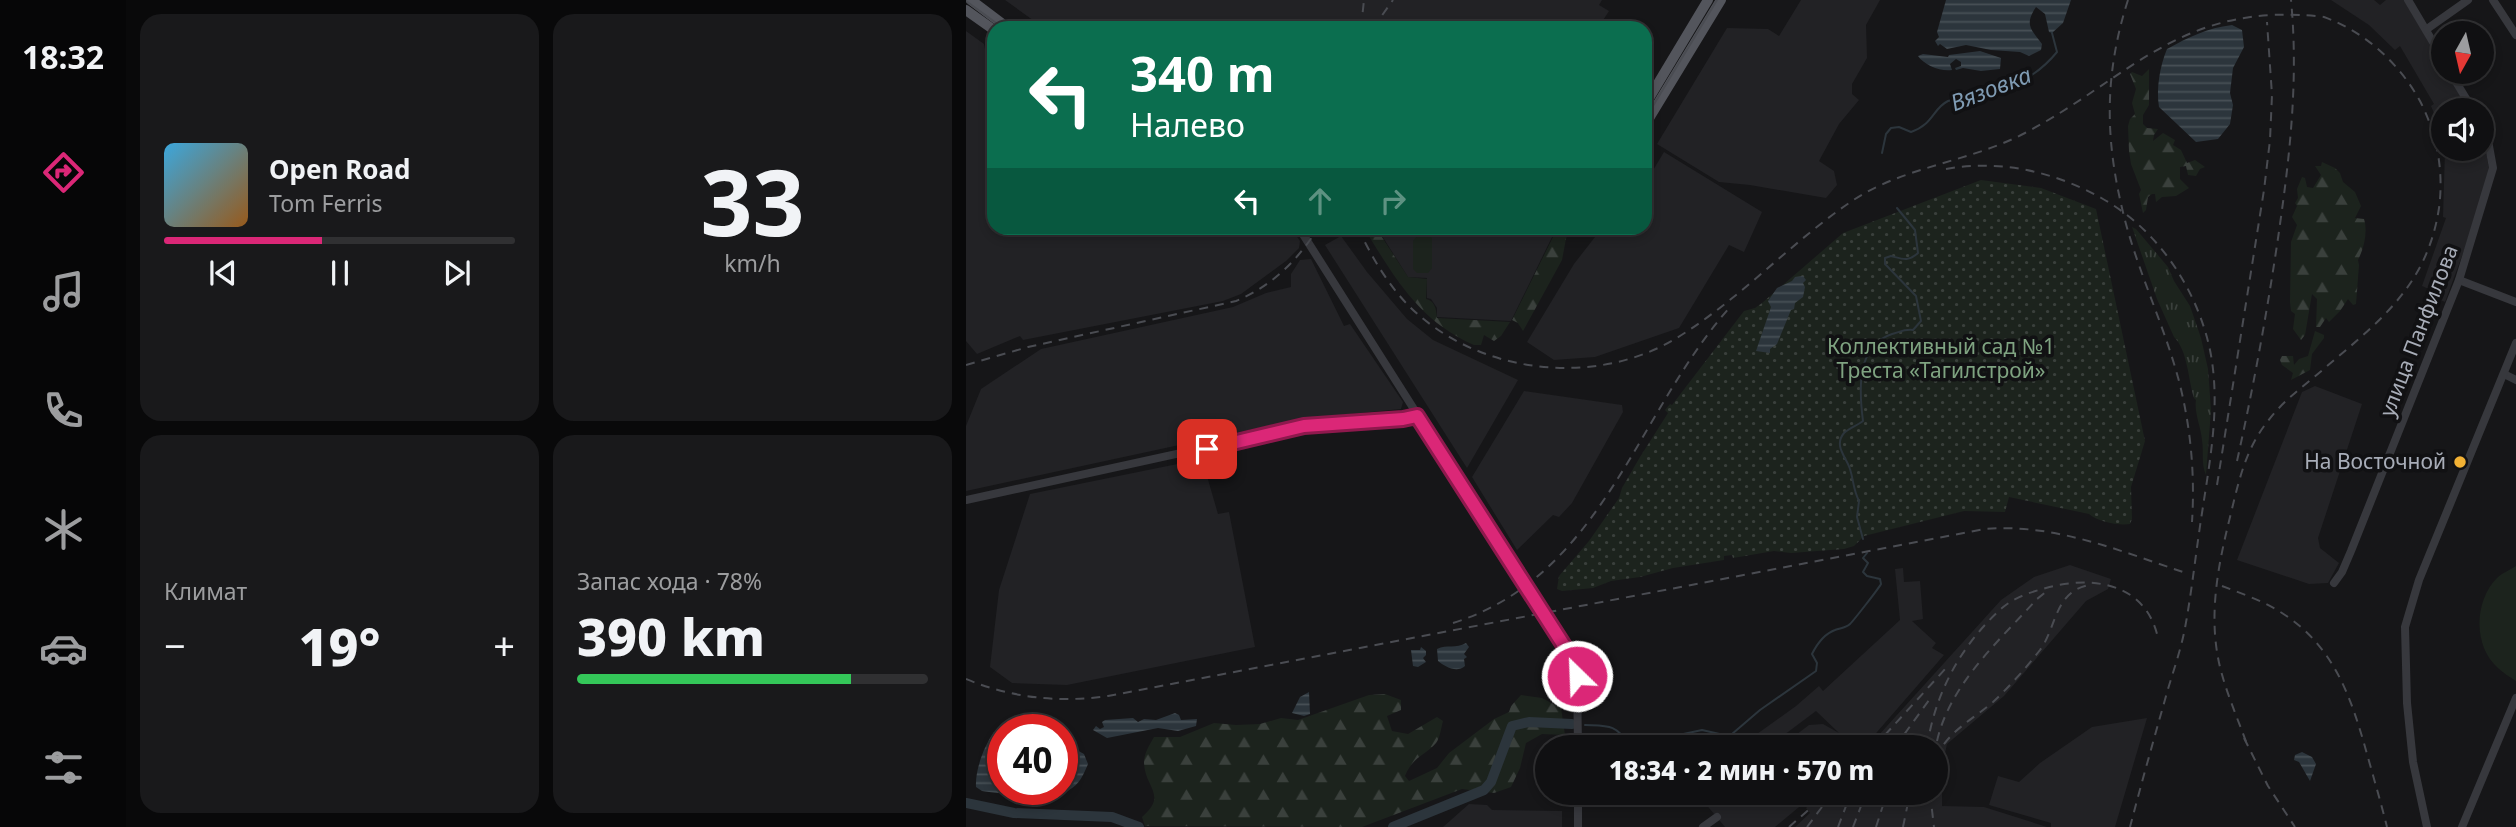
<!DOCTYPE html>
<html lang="ru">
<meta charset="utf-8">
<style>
:root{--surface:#101012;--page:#19191b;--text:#f1f3f6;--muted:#9c9d9f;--line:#303032;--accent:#db2777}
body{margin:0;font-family:"Noto Sans",sans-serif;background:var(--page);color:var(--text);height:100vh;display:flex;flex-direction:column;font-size:26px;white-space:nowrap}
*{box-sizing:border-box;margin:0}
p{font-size:23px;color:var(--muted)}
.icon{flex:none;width:38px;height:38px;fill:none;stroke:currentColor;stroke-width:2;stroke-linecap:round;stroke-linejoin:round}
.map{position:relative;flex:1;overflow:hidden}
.sheet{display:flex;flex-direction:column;gap:14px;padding:14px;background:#09090a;width:840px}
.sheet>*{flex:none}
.hud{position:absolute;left:21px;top:21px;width:665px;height:214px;border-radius:21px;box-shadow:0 4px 10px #0003,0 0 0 2px var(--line);background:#0b6e4f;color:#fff;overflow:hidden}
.needle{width:46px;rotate:188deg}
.controls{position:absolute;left:1465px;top:21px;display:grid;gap:14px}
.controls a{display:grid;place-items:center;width:63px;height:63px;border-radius:50%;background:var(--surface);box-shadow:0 4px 10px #0003,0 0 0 2px var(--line);font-size:35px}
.speed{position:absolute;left:21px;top:714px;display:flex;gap:14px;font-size:35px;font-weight:700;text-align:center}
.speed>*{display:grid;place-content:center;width:91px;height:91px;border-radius:50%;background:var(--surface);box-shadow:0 4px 10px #0003,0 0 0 2px var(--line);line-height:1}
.speed .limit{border:10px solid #d22;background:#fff;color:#111}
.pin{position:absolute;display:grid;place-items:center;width:60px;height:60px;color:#fff;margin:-30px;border-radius:14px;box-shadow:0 4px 10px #0006}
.me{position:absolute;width:77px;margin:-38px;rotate:336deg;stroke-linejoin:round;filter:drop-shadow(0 0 5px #0008)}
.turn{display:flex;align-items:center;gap:24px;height:147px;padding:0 28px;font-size:32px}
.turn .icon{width:91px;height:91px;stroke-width:2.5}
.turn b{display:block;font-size:49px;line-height:60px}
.lanes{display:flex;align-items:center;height:66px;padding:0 28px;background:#0003;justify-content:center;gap:35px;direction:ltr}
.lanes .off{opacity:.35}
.big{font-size:52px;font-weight:800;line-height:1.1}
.sheet .card{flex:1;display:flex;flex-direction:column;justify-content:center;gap:10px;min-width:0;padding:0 24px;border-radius:21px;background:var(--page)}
.sheet .dial{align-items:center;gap:0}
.dial b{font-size:91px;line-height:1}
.song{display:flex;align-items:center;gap:21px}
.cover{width:84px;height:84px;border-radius:10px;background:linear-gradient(135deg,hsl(200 70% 55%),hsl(30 70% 35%))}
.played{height:7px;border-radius:4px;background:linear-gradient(90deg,var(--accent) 45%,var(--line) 45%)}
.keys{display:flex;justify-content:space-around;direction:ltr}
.heat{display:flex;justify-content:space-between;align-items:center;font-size:38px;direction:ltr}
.charge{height:10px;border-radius:5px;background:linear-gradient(90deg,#34c759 78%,var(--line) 0)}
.sheet .tiles{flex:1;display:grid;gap:14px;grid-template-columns:repeat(2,1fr)}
.trip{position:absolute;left:569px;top:735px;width:413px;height:70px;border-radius:35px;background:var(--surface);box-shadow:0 4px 10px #0003,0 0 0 2px var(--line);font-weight:800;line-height:70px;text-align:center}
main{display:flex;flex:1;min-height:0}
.tab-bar{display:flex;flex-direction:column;width:126px;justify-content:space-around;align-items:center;background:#060607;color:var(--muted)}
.tab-bar .icon{width:49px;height:49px}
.tab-bar .current{color:var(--accent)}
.tab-bar b{font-size:32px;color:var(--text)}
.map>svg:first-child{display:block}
</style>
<main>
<nav class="tab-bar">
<b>18:32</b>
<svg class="icon current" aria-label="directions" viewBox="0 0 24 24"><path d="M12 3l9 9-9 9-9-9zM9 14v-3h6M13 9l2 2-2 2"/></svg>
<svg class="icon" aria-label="music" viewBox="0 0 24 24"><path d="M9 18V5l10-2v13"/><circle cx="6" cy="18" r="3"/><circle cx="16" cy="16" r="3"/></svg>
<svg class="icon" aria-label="phone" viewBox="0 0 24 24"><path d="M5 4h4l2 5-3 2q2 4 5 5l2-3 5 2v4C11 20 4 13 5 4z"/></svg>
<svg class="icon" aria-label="climate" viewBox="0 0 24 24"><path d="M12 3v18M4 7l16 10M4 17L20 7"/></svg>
<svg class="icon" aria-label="car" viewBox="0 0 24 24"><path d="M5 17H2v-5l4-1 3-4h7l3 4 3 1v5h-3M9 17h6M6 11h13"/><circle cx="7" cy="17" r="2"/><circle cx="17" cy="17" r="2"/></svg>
<svg class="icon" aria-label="filters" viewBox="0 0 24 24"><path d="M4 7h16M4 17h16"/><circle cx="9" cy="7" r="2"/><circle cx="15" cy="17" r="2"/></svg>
</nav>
<section class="sheet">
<div class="tiles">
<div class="card">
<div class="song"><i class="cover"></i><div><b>Open Road</b><p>Tom Ferris</p></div></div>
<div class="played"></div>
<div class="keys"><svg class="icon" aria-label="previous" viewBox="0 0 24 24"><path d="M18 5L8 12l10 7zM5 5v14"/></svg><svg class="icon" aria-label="pause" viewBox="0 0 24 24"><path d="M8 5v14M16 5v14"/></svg><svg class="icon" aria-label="next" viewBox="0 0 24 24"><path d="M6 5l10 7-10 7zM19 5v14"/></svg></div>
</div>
<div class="card dial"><b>33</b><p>km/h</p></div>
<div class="card"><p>Климат</p>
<div class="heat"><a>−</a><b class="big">19°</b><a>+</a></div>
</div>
<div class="card"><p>Запас хода · 78%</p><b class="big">390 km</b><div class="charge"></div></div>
</div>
</section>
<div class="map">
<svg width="1550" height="827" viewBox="0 0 1550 827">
<defs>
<pattern id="grass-tufts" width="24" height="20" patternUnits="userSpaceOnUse" patternTransform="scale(1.75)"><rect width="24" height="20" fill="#1c231d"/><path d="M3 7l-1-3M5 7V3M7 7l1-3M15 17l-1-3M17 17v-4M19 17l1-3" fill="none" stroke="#3a403c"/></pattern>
<pattern id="forest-firs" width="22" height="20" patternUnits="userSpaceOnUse" patternTransform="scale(1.75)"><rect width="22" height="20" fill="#1c231d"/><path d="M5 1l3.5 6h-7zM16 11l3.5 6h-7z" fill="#3a403c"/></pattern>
<pattern id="garden-dots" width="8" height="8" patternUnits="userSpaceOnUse" patternTransform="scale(1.75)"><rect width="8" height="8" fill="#1c231d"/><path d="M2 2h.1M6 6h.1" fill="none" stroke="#3a403c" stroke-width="1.8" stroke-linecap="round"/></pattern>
<pattern id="water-rules" width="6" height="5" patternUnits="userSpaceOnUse" patternTransform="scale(1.75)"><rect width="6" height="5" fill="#2c353c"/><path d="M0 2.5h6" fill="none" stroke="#485056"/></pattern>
</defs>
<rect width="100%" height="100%" fill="#161618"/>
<g fill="#222225">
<path d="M39 0H636L633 5 643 11 632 28H98L87 21 82 28H78Z"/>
<path d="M835 0H914L900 25 901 58 886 84V94L893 100 873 124 853 161 868 171 871 185 860 198 784 185 753 182 691 144 761 28 802 29 813 36Z"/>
<path d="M1365 0H1408L1414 5 1420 0H1438L1477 66V72H1480L1503 110H1477V135L1465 106 1468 104 1434 46 1429 50 1403 25Z"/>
<path d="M0 31 18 44 19 49 28 56V228H325L334 241 333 248 320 261 275 294 257 301 57 340 54 336 11 354 0 341Z"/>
<path d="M1516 128 1523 169 1503 237 1479 302 1468 297 1470 292 1456 286 1480 218 1477 217 1479 149H1516Z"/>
<path d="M698 152 796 212 778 252 763 245 713 328 629 357 588 360 561 342 608 264 636 228H679V177H683Z"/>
<path d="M411 228H587V235L545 321 471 317V308L465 299 461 298V278L442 277Z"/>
<path d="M375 236 401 272 441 319 467 340 552 380 501 468 359 245Z"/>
<path d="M345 259 378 326 384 324 437 402 435 409 334 419 0 491V426L15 389 75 349 267 307 300 293 325 287V274L334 260Z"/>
<path d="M1349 386 1396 404 1352 538 1354 548 1373 563 1362 583 1343 584 1271 560 1336 392Z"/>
<path d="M558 391 656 405 657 412 606 503 593 517 587 515 551 550 506 477Z"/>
<path d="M236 459 252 514 263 512 289 647 101 685 46 683 24 667 33 590 64 494Z"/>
<path d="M1104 565 1145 579 1142 589 1120 601 1038 696 981 744 976 768V806L1018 807 1081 827H829L844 813 840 808 855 793H970V747H902L1035 600 1068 577Z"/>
<path d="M937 568 938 582 954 581 957 619 946 621 970 643 966 648 978 655 898 747H814L843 725 857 724 873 733 850 711 802 747H779L777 744 830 706 853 686 857 691 934 620 929 569Z"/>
<path d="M1181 718 1149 827H1085V823L1023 805 1032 776 1053 782 1074 763 1126 727Z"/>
<path d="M751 793H850L809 827H759L738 802Z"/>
<path d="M503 804 521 805 526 810 596 811V827H477Z"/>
</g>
<path fill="url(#grass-tufts)" d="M1166 227 1170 229 1202 267 1208 281 1224 306 1235 338 1242 369 1245 410 1240 475C1235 464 1238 452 1236 440 1235 427 1228 413 1230 400L1228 398C1222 379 1222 351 1208 337L1191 299Z"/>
<g fill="url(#forest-firs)">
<path d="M1183 69V105L1177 115V124L1181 128 1192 129 1188 135 1187 141 1197 133 1209 140 1207 145 1215 150 1221 163 1229 160 1239 167 1234 169 1230 176 1222 175 1220 166 1214 167V179L1223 188 1210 196 1196 197 1190 202 1189 194H1186L1182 197 1180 210 1177 213 1173 194 1175 190 1165 164 1163 151 1162 126 1164 119 1169 114 1166 103 1170 89 1164 74 1166 72 1176 76Z"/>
<path d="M1356 162 1369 168 1374 173 1377 182 1389 192 1395 206 1389 218 1398 219C1402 232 1398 248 1392 260L1393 265 1390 304 1387 305 1382 299 1374 311 1363 322 1360 318 1354 327H1350L1351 299 1346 294 1339 335 1335 340 1327 329 1329 314 1325 311 1324 302 1325 242 1331 225 1326 217 1331 206 1329 203 1332 198 1331 189 1336 177 1339 178 1341 187 1347 188 1355 175 1349 166H1355Z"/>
<path d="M398 228H410L442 277 461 279 460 299C469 301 470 309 471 318L544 322 535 336 528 341 518 335 515 345H508C453 321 428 277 398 228Z"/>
<path d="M589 228H602L596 260 557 331 552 323 546 320 588 235Z"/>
<path d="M1349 331 1358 335V338L1346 354 1344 370 1325 380 1327 373 1316 365 1314 360 1316 356H1327L1328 365 1333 359 1342 356Z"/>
<path d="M419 694 435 700V710L421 716 426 731 442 734 471 717 477 721C475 728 474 738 470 743 459 756 447 756 439 776L443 781 471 768 483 753 528 719 543 712 545 706 555 695 576 698 595 708 599 735 576 734 560 743 554 768 545 787 528 793 496 789 396 827 179 826 176 817C202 795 179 788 178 763 178 753 183 746 188 737H214L248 723 270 725 294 724 315 718 332 720 403 695Z"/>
</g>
<g fill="#1c231d">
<path d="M452 235H463L466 238V268L462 273H451L447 269V241Z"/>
<path d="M1550 566V681C1544 677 1537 673 1532 668 1507 646 1508 601 1531 578 1536 573 1544 570 1550 566Z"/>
</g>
<path fill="url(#garden-dots)" d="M1015 180 1075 188 1130 209 1179 441 1165 487 1166 519 1164 524C1152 526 1131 521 1123 514L1043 497 1039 512 998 511 898 536 888 546 878 549 825 553 808 551 767 558 766 555 758 556V560L707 568 674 577 645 581 627 588 596 591 591 589 593 576 623 541 653 498 656 488 674 457 702 413 699 410 704 404 706 405 778 311 789 308 796 303 877 233Z"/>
<g fill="url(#water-rules)">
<path d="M980 0H1105L1097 23 1086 33 1083 32 1079 14 1070 7C1058 25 1065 29 1076 44L1075 50 1063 56 1054 52 1025 50 1000 45 981 49 974 44 972 46 969 41 973 37 971 32Z"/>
<path d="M1266 25 1276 30 1278 47 1267 68 1264 93 1267 105 1264 124 1252 139 1230 142 1193 107C1190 88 1194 66 1201 49 1223 37 1241 28 1266 25Z"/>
<path d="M1014 51 1035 58 1034 69 1015 71 997 68 990 70 989 68 995 66V62L990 59 984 64 986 70C975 72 958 65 952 56L957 54 982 57 983 55Z"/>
<path d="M837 276 840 280 837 283 839 287 837 297 829 303 828 309 825 310 811 344 804 349V353L790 351 805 307 802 301 811 288 826 281 829 277Z"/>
<path d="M500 643 503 647 498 654 501 657 498 659 499 666C491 673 479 667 472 661L471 649C481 644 490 649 500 643Z"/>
<path d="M455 647 460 651V655L457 658 460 662 452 667 447 666 445 650H454Z"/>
<path d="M343 692 344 714 338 716 326 713 334 697Z"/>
<path d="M209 713 213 715 215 720 231 719 230 726 212 731 192 728 141 738 127 730 130 726 134 729 138 727 136 722 139 720 167 718 172 722 178 719 190 720Z"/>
<path d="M28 732 37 733V789H96V742L118 754 122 764C118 774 113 785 103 790 86 799 36 794 16 791L10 787C9 770 18 746 28 732Z"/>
<path d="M1336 752 1346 757 1350 764 1344 781 1333 762 1328 760 1329 755Z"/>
</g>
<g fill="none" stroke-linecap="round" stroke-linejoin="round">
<g stroke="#2c353c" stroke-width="2">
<path d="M916 153 920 134 925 128 933 127 945 132C967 125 967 108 982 101 991 98 1001 99 1010 97 1042 90 1070 78 1091 52L1086 33"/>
<path d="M897 539 891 517 893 501C887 489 888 482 884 469 881 458 867 446 878 433 882 429 892 425 897 421 893 390 890 346 926 334 934 332 938 329 947 330L955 321 950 296 919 264V258L925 256C937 259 942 262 952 253L949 230 931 208"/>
<path d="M619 725C643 726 649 724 663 744L666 745 736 730 758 735 766 734 794 710 850 671 851 663 846 654C851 644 858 634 869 630 874 628 880 628 884 624 888 620 913 588 915 584L914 579 901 576 897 572 902 563 897 558 901 553"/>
</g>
<g stroke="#2c353c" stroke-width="10">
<path d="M0 803 48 813 146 817 173 827"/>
<path d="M427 827 518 790 525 782 546 726 563 722 606 724"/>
</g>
<g stroke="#37383d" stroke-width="8">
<path d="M1442 0 1477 59"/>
<path d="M1527 0 1550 35"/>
<path d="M1461 29 1502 0"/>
<path d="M1484 72 1507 110"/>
<path d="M333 228 604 655 611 676 612 747"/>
<path d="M1493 280 1550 302"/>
<path d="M1538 374 1550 380"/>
<path d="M0 500 338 426 437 419 451 416"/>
<path d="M1368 583 1376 572 1385 551 1493 280 1527 168 1521 135 1516 124"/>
<path d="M612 827V793"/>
<path d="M737 827 751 817"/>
<path d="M1461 827 1447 762 1441 703 1439 627 1453 580 1550 343"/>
<path d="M1496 827 1550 698"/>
</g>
<g stroke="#53555c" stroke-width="10">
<path d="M5 0 42 28"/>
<path d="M0 10 28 30"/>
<path d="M679 105 742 0"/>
<path d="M679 125 755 0"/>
</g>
<g stroke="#4a4c52" stroke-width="2">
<path d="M0 1 37 28"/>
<path d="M679 119 751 0"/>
</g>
<g stroke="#4a4c52" stroke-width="2" stroke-dasharray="9 7" stroke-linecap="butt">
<path d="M1162 0C1137 78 1139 145 1160 224 1175 279 1200 330 1214 385 1225 430 1229 476 1226 522"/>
<path d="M395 28 398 0"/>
<path d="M407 28 427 0"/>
<path d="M980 169C1034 159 1090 172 1137 199 1192 230 1231 289 1244 350 1255 404 1244 460 1236 513 1230 551 1226 590 1219 628 1215 649 1208 669 1202 689 1189 735 1176 781 1164 827"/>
<path d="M392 228C407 260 427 294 455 317 524 375 632 385 709 339 772 301 822 245 883 203 936 166 1002 163 1059 133 1164 78 1216 0 1358 17 1399 32 1433 63 1454 101 1471 134 1478 171 1473 208 1461 288 1410 324 1353 373 1335 388 1316 402 1302 421 1280 448 1273 480 1265 513 1252 565 1241 618 1255 671 1262 697 1273 722 1282 747"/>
<path d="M0 365 62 347 270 301C306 286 332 260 352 228"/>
<path d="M1271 461C1287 389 1300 318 1311 245 1323 163 1333 83 1325 0"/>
<path d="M1251 485 1298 190 1304 140 1306 95 1301 22"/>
<path d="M1256 586C1277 594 1300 602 1319 615 1369 648 1386 700 1401 754 1408 779 1415 803 1421 827"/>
<path d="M487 623C637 576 670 412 765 306"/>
<path d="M0 679C46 698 93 703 142 696L1019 529C1088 523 1154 551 1217 572"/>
<path d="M1278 738 1302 786 1329 827"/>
<path d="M971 741C984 684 1033 641 1071 599L1081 591"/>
<path d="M908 747 981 667"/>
<path d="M929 747 966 696"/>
<path d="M961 747C969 693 995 645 1036 608 1049 597 1065 592 1080 588 1127 575 1180 583 1192 638"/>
<path d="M970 758C981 732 1006 720 1027 702 1043 687 1060 668 1074 650 1091 627 1088 592 1123 585"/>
<path d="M964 793 968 827"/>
<path d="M823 827 862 793"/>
<path d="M841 827 856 807"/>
<path d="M872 827 885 793"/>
<path d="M887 827 900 793"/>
<path d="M910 827 921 793"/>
<path d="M937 827 944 793"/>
</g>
</g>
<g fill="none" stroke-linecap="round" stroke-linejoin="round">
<g stroke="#8e194d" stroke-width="18">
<path id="route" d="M241 449 338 426 437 419 451 416 604 655 611 676"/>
</g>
<use href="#route" stroke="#db2777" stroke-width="12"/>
</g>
<circle fill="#f2b134" stroke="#111113" stroke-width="2.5" cx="1494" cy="462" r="7"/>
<g text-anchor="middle" stroke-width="7" stroke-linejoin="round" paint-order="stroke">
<g font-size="21" fill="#a8adb8" stroke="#111113">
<text transform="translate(1453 331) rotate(-69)" y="7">улица Панфилова</text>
</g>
<g font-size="21" fill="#7fa381" stroke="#111113">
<text x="975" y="354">Коллективный сад №1<tspan x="975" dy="24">Треста «Тагилстрой»</tspan></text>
</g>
<g font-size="21" fill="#a8adb8" stroke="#111113" text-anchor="end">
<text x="1480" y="469">На Восточной</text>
</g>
<g font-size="23" font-style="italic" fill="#7f9bb3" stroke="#111113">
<text transform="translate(1025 89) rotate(-21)" y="8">Вязовка</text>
</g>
</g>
</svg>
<div class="controls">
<a><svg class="needle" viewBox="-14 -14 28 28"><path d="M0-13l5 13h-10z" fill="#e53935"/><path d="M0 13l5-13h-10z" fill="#9c9d9f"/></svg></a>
<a><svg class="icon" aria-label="sound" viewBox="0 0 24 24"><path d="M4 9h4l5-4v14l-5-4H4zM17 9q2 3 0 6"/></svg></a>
</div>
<div class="speed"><div class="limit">40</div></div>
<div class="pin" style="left:241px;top:449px;background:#d93025"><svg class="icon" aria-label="arrive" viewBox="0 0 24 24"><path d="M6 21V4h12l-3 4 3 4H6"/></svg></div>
<svg class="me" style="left:611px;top:676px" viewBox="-20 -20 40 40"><circle r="17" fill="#db2777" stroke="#fff" stroke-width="3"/><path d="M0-11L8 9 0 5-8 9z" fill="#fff"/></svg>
<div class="trip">18:34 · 2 мин · 570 m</div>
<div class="hud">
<div class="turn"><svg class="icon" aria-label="left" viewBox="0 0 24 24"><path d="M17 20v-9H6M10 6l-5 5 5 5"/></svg><div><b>340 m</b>Налево</div></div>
<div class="lanes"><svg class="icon" aria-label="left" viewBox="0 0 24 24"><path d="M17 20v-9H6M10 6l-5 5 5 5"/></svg><svg class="icon off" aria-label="ahead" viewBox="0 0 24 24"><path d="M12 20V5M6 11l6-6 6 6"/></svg><svg class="icon off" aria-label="right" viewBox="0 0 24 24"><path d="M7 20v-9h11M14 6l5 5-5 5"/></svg></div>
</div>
</div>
</main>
